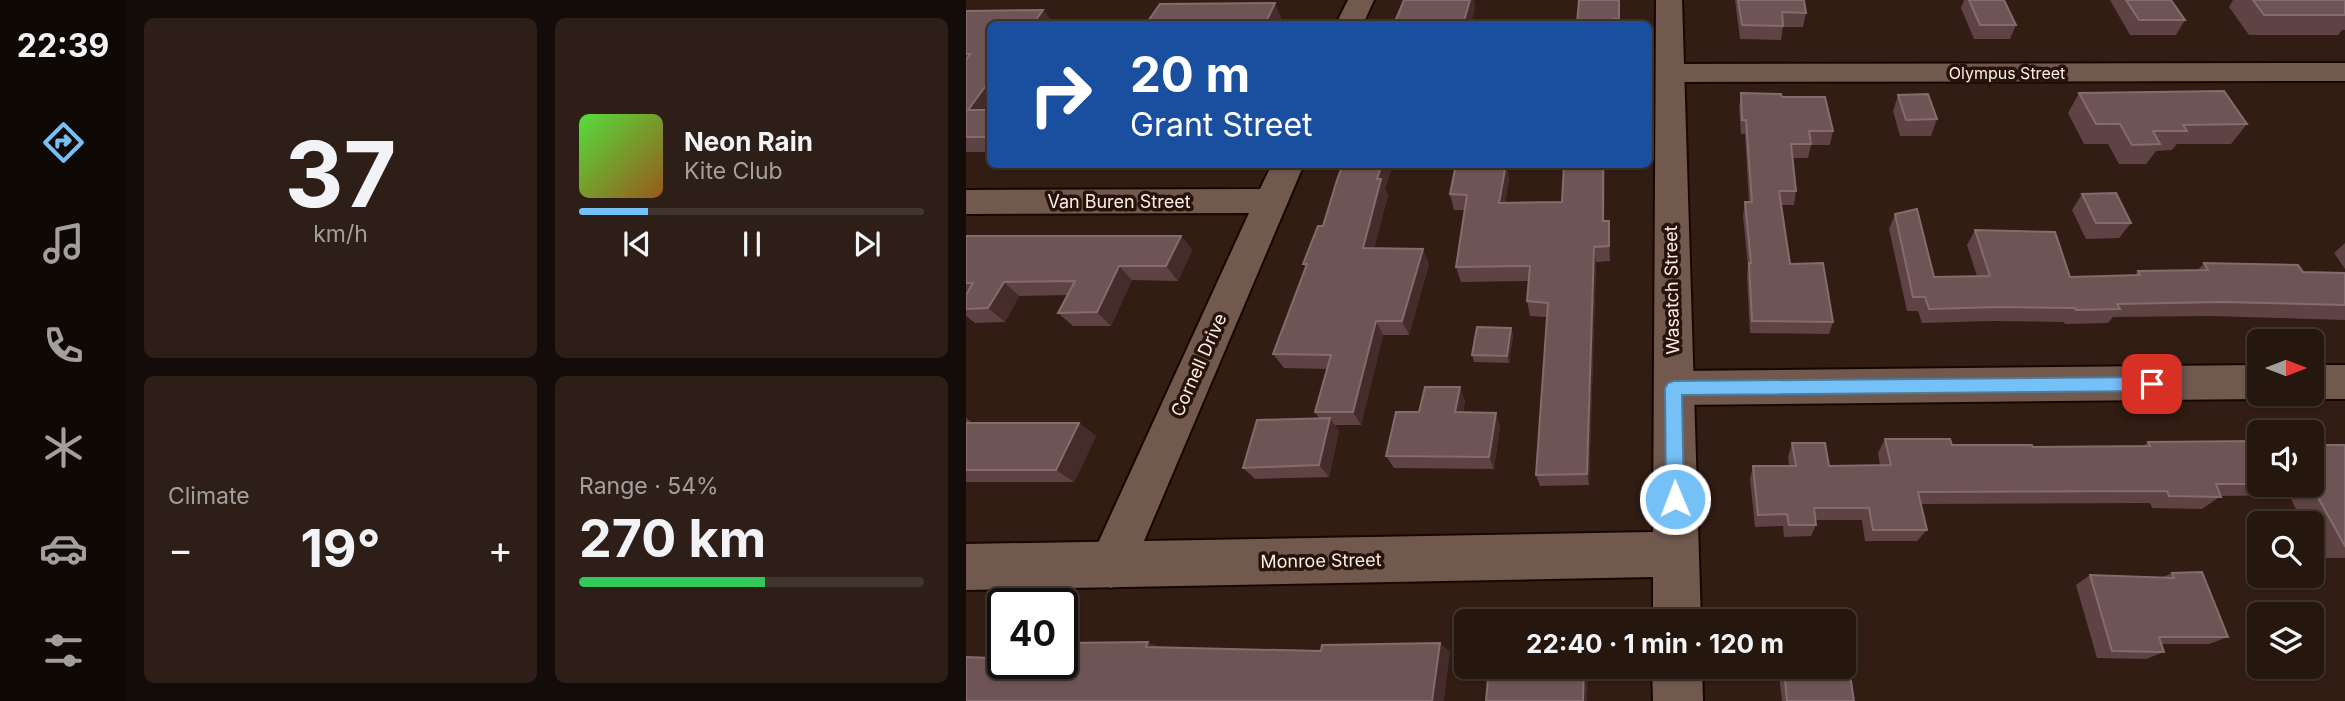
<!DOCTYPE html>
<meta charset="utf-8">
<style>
:root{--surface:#25160e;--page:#2d1f17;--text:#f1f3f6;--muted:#a39f9e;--line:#42352e;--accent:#75c0f6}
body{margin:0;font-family:Inter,sans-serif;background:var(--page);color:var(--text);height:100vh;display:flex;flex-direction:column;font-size:26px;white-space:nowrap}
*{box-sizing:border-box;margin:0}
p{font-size:23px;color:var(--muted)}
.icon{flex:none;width:38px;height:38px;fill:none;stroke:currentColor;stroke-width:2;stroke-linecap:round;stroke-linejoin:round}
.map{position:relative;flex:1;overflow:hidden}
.side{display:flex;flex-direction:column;gap:18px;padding:18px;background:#140c08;width:840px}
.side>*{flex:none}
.banner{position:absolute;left:21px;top:21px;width:665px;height:147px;border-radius:10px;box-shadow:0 2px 5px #0004,0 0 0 2px var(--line);background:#1a4fa0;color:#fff;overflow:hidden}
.needle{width:46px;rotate:90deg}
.controls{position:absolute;left:1281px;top:329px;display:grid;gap:14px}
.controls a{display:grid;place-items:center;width:77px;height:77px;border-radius:10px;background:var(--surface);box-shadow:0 2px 5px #0004,0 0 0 2px var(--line);font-size:35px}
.speed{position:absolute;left:21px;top:588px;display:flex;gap:14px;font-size:35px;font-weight:700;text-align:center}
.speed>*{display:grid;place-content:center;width:91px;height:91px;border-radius:50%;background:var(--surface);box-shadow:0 2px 5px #0004,0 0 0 2px var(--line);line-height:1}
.speed .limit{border:4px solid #111;border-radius:10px;background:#fff;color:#111}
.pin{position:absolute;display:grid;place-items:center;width:60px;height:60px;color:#fff;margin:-30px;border-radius:14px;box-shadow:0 4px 10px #0006}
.me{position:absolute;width:77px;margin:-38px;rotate:359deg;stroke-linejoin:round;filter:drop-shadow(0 0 5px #0008)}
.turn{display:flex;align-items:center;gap:24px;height:147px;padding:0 28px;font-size:32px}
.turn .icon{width:91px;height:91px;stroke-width:2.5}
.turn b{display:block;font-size:49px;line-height:60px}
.big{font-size:52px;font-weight:700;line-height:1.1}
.side .tile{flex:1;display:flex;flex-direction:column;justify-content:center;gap:10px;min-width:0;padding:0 24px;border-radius:10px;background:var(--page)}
.side .dial{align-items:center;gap:0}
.dial b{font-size:91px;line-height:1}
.song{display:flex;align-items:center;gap:21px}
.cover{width:84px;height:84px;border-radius:10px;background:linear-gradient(135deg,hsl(110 70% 55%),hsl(30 70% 35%))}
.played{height:7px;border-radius:4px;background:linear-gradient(90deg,var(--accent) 20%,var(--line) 20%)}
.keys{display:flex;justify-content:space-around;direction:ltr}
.heat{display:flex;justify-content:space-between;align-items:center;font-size:38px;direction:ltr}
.charge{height:10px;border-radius:5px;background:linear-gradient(90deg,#34c759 54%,var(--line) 0)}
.side .tiles{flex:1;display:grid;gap:18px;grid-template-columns:repeat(2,1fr)}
.trip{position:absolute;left:488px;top:609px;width:402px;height:70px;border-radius:10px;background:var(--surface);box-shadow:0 2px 5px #0004,0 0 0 2px var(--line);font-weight:700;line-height:70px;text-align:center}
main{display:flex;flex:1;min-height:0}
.menu{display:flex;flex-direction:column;width:126px;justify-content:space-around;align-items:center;background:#0f0906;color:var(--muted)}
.menu .icon{width:49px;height:49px}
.menu .active{color:var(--accent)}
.menu b{font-size:32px;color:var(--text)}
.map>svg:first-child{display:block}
</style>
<main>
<nav class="menu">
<b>22:39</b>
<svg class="icon active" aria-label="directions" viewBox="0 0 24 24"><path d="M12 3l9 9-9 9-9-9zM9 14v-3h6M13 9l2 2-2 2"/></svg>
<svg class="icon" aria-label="music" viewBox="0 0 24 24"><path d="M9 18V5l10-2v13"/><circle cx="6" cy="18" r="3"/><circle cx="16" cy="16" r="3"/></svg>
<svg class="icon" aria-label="phone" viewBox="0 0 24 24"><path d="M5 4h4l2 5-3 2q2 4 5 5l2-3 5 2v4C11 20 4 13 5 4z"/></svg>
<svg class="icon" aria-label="climate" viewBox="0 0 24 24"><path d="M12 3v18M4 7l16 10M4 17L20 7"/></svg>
<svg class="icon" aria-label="car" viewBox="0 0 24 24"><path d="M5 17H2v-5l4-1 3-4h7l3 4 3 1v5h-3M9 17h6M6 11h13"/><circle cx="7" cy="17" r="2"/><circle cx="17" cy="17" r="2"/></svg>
<svg class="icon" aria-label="filters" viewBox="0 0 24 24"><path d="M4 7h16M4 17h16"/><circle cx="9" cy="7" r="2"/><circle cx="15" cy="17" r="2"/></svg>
</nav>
<section class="side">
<div class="tiles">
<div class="tile dial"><b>37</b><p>km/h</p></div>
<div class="tile">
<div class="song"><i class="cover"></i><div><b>Neon Rain</b><p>Kite Club</p></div></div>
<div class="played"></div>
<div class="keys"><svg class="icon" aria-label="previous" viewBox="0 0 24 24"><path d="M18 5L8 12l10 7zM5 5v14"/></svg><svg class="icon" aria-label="pause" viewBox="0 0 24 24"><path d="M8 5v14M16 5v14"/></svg><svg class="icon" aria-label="next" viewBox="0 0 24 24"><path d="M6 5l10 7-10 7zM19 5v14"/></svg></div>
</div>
<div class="tile"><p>Climate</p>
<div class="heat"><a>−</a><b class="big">19°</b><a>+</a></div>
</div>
<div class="tile"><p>Range · 54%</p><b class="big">270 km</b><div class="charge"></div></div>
</div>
</section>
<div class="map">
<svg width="1379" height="701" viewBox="0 0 1379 701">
<rect width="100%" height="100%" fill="#311d13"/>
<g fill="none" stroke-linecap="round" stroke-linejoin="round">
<g stroke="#180701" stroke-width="4">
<g id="minor">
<path d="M382 0H408L397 24H370Z"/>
<path d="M1379 63V81L704 82 694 79 690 73 694 67 704 64Z"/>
<path d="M306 164H338L161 581 145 588 129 581 122 565 283 213 0 214V190L294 189Z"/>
<path d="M1293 365V394H1307L1293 399 708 405 694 400 688 388 694 376 708 371Z"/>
<path d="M1346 365H1379V399H1346L1332 394H1346Z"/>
</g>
</g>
<g stroke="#180701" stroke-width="4">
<g id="tertiary">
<path d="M690 0H716L735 621H687V577L0 590V544L687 532Z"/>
<path d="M686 667H736L737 701H687Z"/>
</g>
</g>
<use href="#minor" fill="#71594e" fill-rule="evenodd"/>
<use href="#tertiary" fill="#71594e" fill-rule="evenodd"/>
</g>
<g fill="#5e4244">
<path d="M654 0V24H611Z"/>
<path d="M769 0H838L840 13 837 27H817L815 40 774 39Z"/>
<path d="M998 0H1038L1050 25 1044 39H1008L995 8Z"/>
<path d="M1144 0H1205L1219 20 1210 35H1164Z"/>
<path d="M1267 0H1379V30H1376L1372 35H1283L1263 7Z"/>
<path d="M77 10 88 24H24V152H0V11Z"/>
<path d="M775 93 816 97 867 131 864 145H845L842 158H826L830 191 828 205H815L824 264 867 322 863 334 784 333 781 276 782 266 777 216 779 202H783L779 134H775L773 107Z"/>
<path d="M1113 93 1281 124 1265 144H1211L1206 150 1190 151 1180 164H1153L1142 144H1118L1102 113Z"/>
<path d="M932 95 971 119 965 136H934L927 111Z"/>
<path d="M377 164H427L419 189 422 195 408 248 463 264 443 335H417L395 425H369L373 431 363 477 289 479 277 468 353 418 349 412 361 369 318 368 307 354 340 267 337 264 357 226Z"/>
<path d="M540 164 543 179 539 203 596 202 639 164 638 221H643L644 236V261L630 262 623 485 574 486 570 475 581 317 564 316 561 301 563 281 495 282 490 267 499 210H488L484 194Z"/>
<path d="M1116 194 1165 223 1153 238 1120 239 1106 210Z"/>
<path d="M929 214 968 277 1011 276 1001 245 1009 230 1104 277 1168 276 1172 271 1232 270 1238 263 1337 272 1379 273V320L1243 316 1147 317 1142 323 1099 324 1098 322 1026 321 956 323 952 311H941L923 229Z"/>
<path d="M0 236H215L226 250 212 281 166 280 145 326H107L92 313 102 295 53 296 39 322 9 323 0 316Z"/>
<path d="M1379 243V269L1368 253Z"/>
<path d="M545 328 547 335 543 363 508 362 506 355Z"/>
<path d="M499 400 497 412 534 426 528 469 428 468 420 456 453 412Z"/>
<path d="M0 418 7 423H113L130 436 108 482H0Z"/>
<path d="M919 439 986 445 1067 447 1177 446 1182 442 1293 441V485H1346L1379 445V558H1356L1346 539V523H1337L1323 495 1255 496 1236 509 1186 508 1184 503 955 504 961 530 951 541H899L896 520H850V525L845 536 818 537 817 526 789 527 784 479 787 466H823L822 457 826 443 863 466 914 465 912 453Z"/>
<path d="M1206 573 1262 637 1243 644H1195L1198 652 1180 659 1131 658 1110 585 1124 575 1197 577Z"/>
<path d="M818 668 888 701H816L813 675Z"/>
</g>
<g fill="#452b29">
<path d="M504 0H508L509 8 505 24H497Z"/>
<rect x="653" y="0" width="1" height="24"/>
<path d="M309 3 316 19 313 24H299Z"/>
<path d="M77 10 88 24H67Z"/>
<path d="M24 80V114L2 110Z"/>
<path d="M416 164H427L419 189 422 195 404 263 397 248 411 179Z"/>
<path d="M540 164 543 179 537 218 533 203Z"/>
<path d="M637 164H639L638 236 637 221Z"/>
<path d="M643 221 644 236V261L643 246Z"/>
<path d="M215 236 226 250 212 281 200 266Z"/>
<path d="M628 247 630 262 623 485 621 474Z"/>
<path d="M457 249 463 264 443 335 436 321Z"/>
<path d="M153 266 166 280 145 326 131 312Z"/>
<path d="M38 282 53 296 39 322 22 308Z"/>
<path d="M410 321 417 335 395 425 387 412Z"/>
<path d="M545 328 547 335 543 363 541 356Z"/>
<path d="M494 387 499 400 495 425 489 412Z"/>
<path d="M530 413 534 426 528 469 523 457Z"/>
<path d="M364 418 373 431 363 477 353 465Z"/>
<path d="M113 423 130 436 108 482 90 470Z"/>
<path d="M182 642 205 652 180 647Z"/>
<path d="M474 643 484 652 478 701H466Z"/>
<path d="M618 667H622L621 701H617Z"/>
</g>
<g fill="#6f5456" stroke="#856c6c" stroke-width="2">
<path d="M438 0H504L497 24H428Z"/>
<path d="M613 0H653V19H646V24H611Z"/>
<path d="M772 0H838L840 13 816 12 817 26 776 25Z"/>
<path d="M1003 0H1038L1050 25H1014Z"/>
<path d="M1160 0H1205L1219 20H1173Z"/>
<path d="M1287 0H1379V15H1298Z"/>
<path d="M309 3 299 24H180L194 4Z"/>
<path d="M77 10 67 24H24V80L2 110H24V137H0V60L4 54H0V11Z"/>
<path d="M1258 91 1281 124 1217 125 1221 131H1187L1194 144 1166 145 1154 124H1130L1113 93Z"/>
<path d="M775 93 815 94 816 97H859L867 131H843L845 144H825L830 191H813L824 264 857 263 867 322 786 321 783 263H785L779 202H786L780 120H776Z"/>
<path d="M962 94 971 119 940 120 932 95Z"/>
<path d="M377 164H416L411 179H415L397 248 457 249 436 321H410L387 412H349L365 355 307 354 341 264H337L352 226H357L371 180Z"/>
<path d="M490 164H540L533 203 596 202 598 164H637V221H643V246L628 247 621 474 570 475 582 303 561 301 564 266 490 267 501 195 484 194Z"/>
<path d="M1150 193 1165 223H1130L1116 194Z"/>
<path d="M951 209 968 277 1024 276 1009 230 1089 232 1104 277 1174 275 1172 271 1242 270 1238 263 1332 265 1337 272 1379 273V305L1257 302 1151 304 1154 309 1110 310 1109 308 1034 307 963 309 959 297H947L929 214Z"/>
<path d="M0 236H215L200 266H153L131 312 92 313 109 281 38 282 22 308 0 309V295L7 283H0Z"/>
<path d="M511 327 545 328 541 356 506 355Z"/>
<path d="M459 387H494L489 412 530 413 523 457 420 456 430 412H453Z"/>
<path d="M364 418 353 465 277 468 291 420Z"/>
<path d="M0 423H113L90 470H0Z"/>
<path d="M919 439H984L986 445H1066L1067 447 1184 446 1182 442 1293 441V484H1250L1255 497 1203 496 1201 491 952 492 961 530H907L903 508H848L850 525H823L821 514 792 515 787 466H830L826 443H859L863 466 925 465Z"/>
<path d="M1346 445H1379V546L1345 485Z"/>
<path d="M1236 572 1262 637H1193L1198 652 1146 651 1124 575 1208 578 1206 573Z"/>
<path d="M182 642 180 647 355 651 356 645 474 643 466 701H0V657L25 658 30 647 37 646V663H96V643Z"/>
<path d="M523 667H618L617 701H520Z"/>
<path d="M818 668H883L888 701H821Z"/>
</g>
<path fill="#75c0f6" stroke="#4c7da0" stroke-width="2" d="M1186 377 1192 379 1194 384 1192 389 1186 391 716 395 718 499 716 505 709 508 703 505 700 499 699 388 702 383 708 381Z"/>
<g text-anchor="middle" stroke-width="7" stroke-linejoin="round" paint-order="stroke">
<g font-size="16" fill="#fceee7" stroke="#27130a">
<text x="1041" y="79">Olympus Street</text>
</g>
<g font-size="18" fill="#fceee7" stroke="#27130a">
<text x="153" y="208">Van Buren Street</text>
<text transform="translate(706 290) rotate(-91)" y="6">Wasatch Street</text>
<text transform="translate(233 365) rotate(-66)" y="6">Cornell Drive</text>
<text transform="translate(355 561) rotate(-1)" y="6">Monroe Street</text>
</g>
</g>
</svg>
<div class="controls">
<a><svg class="needle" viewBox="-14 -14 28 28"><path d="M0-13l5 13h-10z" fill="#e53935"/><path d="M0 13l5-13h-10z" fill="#a39f9e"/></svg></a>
<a><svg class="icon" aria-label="sound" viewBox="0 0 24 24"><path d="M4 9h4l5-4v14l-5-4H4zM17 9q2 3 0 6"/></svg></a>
<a><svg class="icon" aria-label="search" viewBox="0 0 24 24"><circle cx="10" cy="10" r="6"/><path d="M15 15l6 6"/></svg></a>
<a><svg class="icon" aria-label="layers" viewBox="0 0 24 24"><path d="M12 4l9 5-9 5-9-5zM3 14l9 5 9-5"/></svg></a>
</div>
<div class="speed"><div class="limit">40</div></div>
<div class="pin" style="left:1186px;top:384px;background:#d93025"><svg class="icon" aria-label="arrive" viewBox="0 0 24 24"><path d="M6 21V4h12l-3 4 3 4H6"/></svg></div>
<svg class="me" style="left:709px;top:499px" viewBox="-20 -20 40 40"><circle r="17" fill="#75c0f6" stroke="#fff" stroke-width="3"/><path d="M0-11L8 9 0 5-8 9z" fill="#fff"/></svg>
<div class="trip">22:40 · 1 min · 120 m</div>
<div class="banner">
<div class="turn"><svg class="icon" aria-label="right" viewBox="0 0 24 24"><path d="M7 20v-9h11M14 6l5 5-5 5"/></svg><div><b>20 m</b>Grant Street</div></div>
</div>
</div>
</main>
